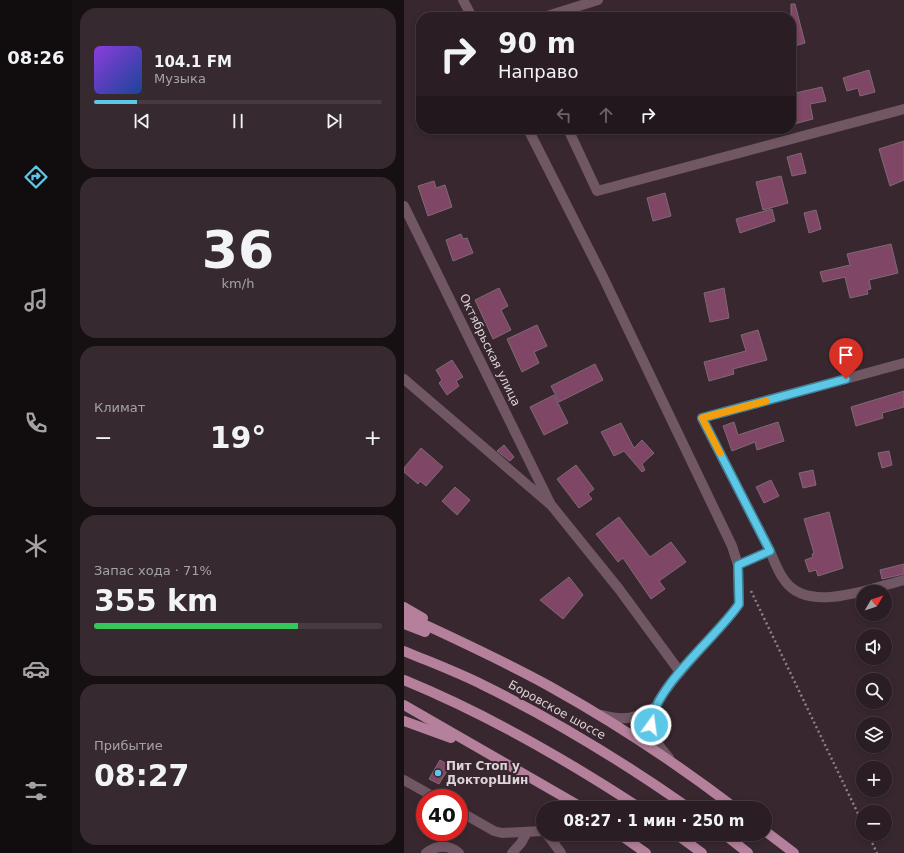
<!DOCTYPE html>
<html lang="ru">
<meta charset="utf-8">
<style>
:root{--surface:#2a1d23;--page:#362a30;--text:#f1f3f6;--muted:#a5a2a6;--line:#463b41;--accent:#5dc7e8}
body{margin:0;font-family:"DejaVu Sans",sans-serif;background:var(--page);color:var(--text);height:100vh;display:flex;flex-direction:column;font-size:15px;white-space:nowrap}
*{box-sizing:border-box;margin:0}
p{font-size:13px;color:var(--muted)}
.icon{flex:none;width:22px;height:22px;fill:none;stroke:currentColor;stroke-width:2;stroke-linecap:round;stroke-linejoin:round}
.map{position:relative;flex:1;overflow:hidden}
.panel{display:flex;flex-direction:column;gap:8px;padding:8px;background:#171013;width:332px}
.panel>*{flex:none}
.top-card{position:absolute;left:12px;top:12px;width:380px;height:122px;border-radius:16px;box-shadow:0 2px 6px #0003,0 0 0 1px var(--line);background:#2a1d23;color:var(--text);overflow:hidden}
.needle{width:26px;rotate:51deg}
.buttons{position:absolute;left:452px;top:585px;display:grid;gap:8px}
.buttons a{display:grid;place-items:center;width:36px;height:36px;border-radius:50%;background:var(--surface);box-shadow:0 2px 6px #0003,0 0 0 1px var(--line);font-size:20px}
.speed{position:absolute;left:12px;top:789px;display:flex;gap:8px;font-size:20px;font-weight:700;text-align:center}
.speed>*{display:grid;place-content:center;width:52px;height:52px;border-radius:50%;background:var(--surface);box-shadow:0 2px 6px #0003,0 0 0 1px var(--line);line-height:1}
.speed .limit{border:6px solid #d22;background:#fff;color:#111}
.pin{position:absolute;display:grid;place-items:center;width:34px;height:34px;color:#fff;margin:-41px -17px;border-radius:50% 50% 50% 0;rotate:-45deg;box-shadow:0 0 4px #0007}
.pin .icon{rotate:45deg}
.me{position:absolute;width:44px;margin:-22px;rotate:14deg;stroke-linejoin:round;filter:drop-shadow(0 0 3px #0008)}
.turn{display:flex;align-items:center;gap:14px;height:84px;padding:0 16px;font-size:18px}
.turn .icon{width:52px;height:52px;stroke-width:2.5}
.turn b{display:block;font-size:28px;line-height:34px}
.lanes{display:flex;align-items:center;height:38px;padding:0 16px;background:#0003;justify-content:center;gap:20px;direction:ltr}
.lanes .off{opacity:.35}
.big{font-size:30px;font-weight:700;line-height:1.1}
.panel .tile{flex:1;display:flex;flex-direction:column;justify-content:center;gap:6px;min-width:0;padding:0 14px;border-radius:16px;background:var(--page)}
.panel .dial{align-items:center;gap:0}
.dial b{font-size:52px;line-height:1}
.song{display:flex;align-items:center;gap:12px}
.cover{width:48px;height:48px;border-radius:6px;background:linear-gradient(135deg,hsl(270 70% 55%),hsl(220 70% 35%))}
.played{height:4px;border-radius:2px;background:linear-gradient(90deg,var(--accent) 15%,var(--line) 15%)}
.keys{display:flex;justify-content:space-around;direction:ltr}
.heat{display:flex;justify-content:space-between;align-items:center;font-size:22px;direction:ltr}
.charge{height:6px;border-radius:3px;background:linear-gradient(90deg,#34c759 71%,var(--line) 0)}
.trip{position:absolute;left:132px;top:801px;width:236px;height:40px;border-radius:20px;background:var(--surface);box-shadow:0 2px 6px #0003,0 0 0 1px var(--line);font-weight:700;line-height:40px;text-align:center}
main{display:flex;flex:1;min-height:0}
.menu{display:flex;flex-direction:column;width:72px;justify-content:space-around;align-items:center;background:#110c0e;color:var(--muted)}
.menu .icon{width:28px;height:28px}
.menu .on{color:var(--accent)}
.menu b{font-size:18px;color:var(--text)}
.map>svg:first-child{display:block}
</style>
<main>
<nav class="menu">
<b>08:26</b>
<svg class="icon on" aria-label="directions" viewBox="0 0 24 24"><path d="M12 3l9 9-9 9-9-9zM9 14v-3h6M13 9l2 2-2 2"/></svg>
<svg class="icon" aria-label="music" viewBox="0 0 24 24"><path d="M9 18V5l10-2v13"/><circle cx="6" cy="18" r="3"/><circle cx="16" cy="16" r="3"/></svg>
<svg class="icon" aria-label="phone" viewBox="0 0 24 24"><path d="M5 4h4l2 5-3 2q2 4 5 5l2-3 5 2v4C11 20 4 13 5 4z"/></svg>
<svg class="icon" aria-label="climate" viewBox="0 0 24 24"><path d="M12 3v18M4 7l16 10M4 17L20 7"/></svg>
<svg class="icon" aria-label="car" viewBox="0 0 24 24"><path d="M5 17H2v-5l4-1 3-4h7l3 4 3 1v5h-3M9 17h6M6 11h13"/><circle cx="7" cy="17" r="2"/><circle cx="17" cy="17" r="2"/></svg>
<svg class="icon" aria-label="filters" viewBox="0 0 24 24"><path d="M4 7h16M4 17h16"/><circle cx="9" cy="7" r="2"/><circle cx="15" cy="17" r="2"/></svg>
</nav>
<section class="panel">
<div class="tile">
<div class="song"><i class="cover"></i><div><b>104.1 FM</b><p>Музыка</p></div></div>
<div class="played"></div>
<div class="keys"><svg class="icon" aria-label="previous" viewBox="0 0 24 24"><path d="M18 5L8 12l10 7zM5 5v14"/></svg><svg class="icon" aria-label="pause" viewBox="0 0 24 24"><path d="M8 5v14M16 5v14"/></svg><svg class="icon" aria-label="next" viewBox="0 0 24 24"><path d="M6 5l10 7-10 7zM19 5v14"/></svg></div>
</div>
<div class="tile dial"><b>36</b><p>km/h</p></div>
<div class="tile"><p>Климат</p>
<div class="heat"><a>−</a><b class="big">19°</b><a>+</a></div>
</div>
<div class="tile"><p>Запас хода · 71%</p><b class="big">355 km</b><div class="charge"></div></div>
<div class="tile"><p>Прибытие</p><b class="big">08:27</b></div>
</section>
<div class="map">
<svg width="500" height="853" viewBox="0 0 500 853">
<rect width="100%" height="100%" fill="#38272f"/>
<g fill="#7f4765" stroke="#7e6a74">
<path d="M387 4H391L401 43 387 47Z"/>
<path d="M465 70 471 92 456 96 454 88 443 91 439 78Z"/>
<path d="M418 87 422 101 406 104 409 119 390 124 387 110V94Z"/>
<path d="M500 141V180L486 186 475 149Z"/>
<path d="M397 153 402 173 388 176 383 157Z"/>
<path d="M377 176 384 203 359 210 352 182Z"/>
<path d="M30 181 32 188 41 185 48 207 24 216 14 186Z"/>
<path d="M261 193 267 216 249 221 243 198Z"/>
<path d="M368 209 371 221 336 233 332 219Z"/>
<path d="M412 210 417 229 405 233 400 213Z"/>
<path d="M57 234 59 239 63 238 69 253 49 261 42 240Z"/>
<path d="M487 244 494 273 465 280 467 289 463 290 464 294 446 298 441 277 419 282 416 272 446 265 443 254Z"/>
<path d="M95 288 104 306 97 310 107 330 89 339 71 300Z"/>
<path d="M320 288 325 318 306 322 300 293Z"/>
<path d="M133 325 143 346 130 352 135 363 118 372 103 339Z"/>
<path d="M354 330 363 360 329 369 330 374 305 381 300 362 342 351 337 335Z"/>
<path d="M48 360 59 377 52 381 55 386 43 395 35 383 38 380 32 370Z"/>
<path d="M191 364 199 380 155 402 147 386Z"/>
<path d="M500 391V407L478 413 479 418 452 426 447 407Z"/>
<path d="M150 395 164 423 140 435 126 407Z"/>
<path d="M330 422 334 435 374 422 380 441 353 450 351 442 328 451 319 426Z"/>
<path d="M217 423 230 448 238 440 250 453 238 464 241 470 238 472 220 451 210 456 197 432Z"/>
<path d="M100 445 110 457 106 461 93 451Z"/>
<path d="M17 448 39 467 22 486 16 481 14 484 0 472V468Z"/>
<path d="M485 451 488 465 478 468 474 453Z"/>
<path d="M172 465 190 489 184 494 188 499 175 508 153 479Z"/>
<path d="M409 470 412 485 399 488 395 473Z"/>
<path d="M367 480 375 496 360 503 352 487Z"/>
<path d="M51 487 66 500 53 515 38 501Z"/>
<path d="M425 512 439 568 414 576 412 570 405 572 401 560 409 557 408 554 410 553 400 519Z"/>
<path d="M215 517 246 557 267 542 282 562 255 581 261 589 247 599 219 558 214 562 192 534Z"/>
<path d="M500 564V574L478 579 476 570Z"/>
<path d="M165 577 179 595 159 619 136 600Z"/>
<path d="M36 760 46 766 35 784 25 779Z"/>
</g>
<g fill="none" stroke-linecap="round" stroke-linejoin="round">
<g stroke="#8e8086" stroke-width="2.5" stroke-dasharray="2 3" stroke-linecap="butt">
<path d="M347 591 459 824"/>
<path d="M464 834 473 853"/>
</g>
<g stroke="#715764" stroke-width="10">
<path d="M59 0 68 17"/>
<path d="M140 17 194 0"/>
<path d="M124 129 199 277 328 546 334 565 335 604C317 632 247 692 247 723 247 738 256 747 265 758"/>
<path d="M164 129 193 191 500 109"/>
<path d="M0 206 146 503"/>
<path d="M0 379 148 506 215 589 276 672"/>
<path d="M366 551 298 418 500 363"/>
<path d="M334 565 366 551C370 561 374 572 381 581 405 614 467 588 500 580"/>
<path d="M198 715C219 721 233 719 251 707"/>
<path d="M0 780 32 798"/>
<path d="M55 811 90 831 98 833 139 831"/>
<path d="M143 834 157 853"/>
<path d="M22 853C33 845 44 844 55 853"/>
<path d="M108 853 117 843 123 832"/>
</g>
<g stroke="#b4809b" stroke-width="10">
<path d="M0 607 19 618"/>
<path d="M0 615C49 638 98 660 145 686 210 722 272 763 331 808"/>
<path d="M0 624 21 632"/>
<path d="M0 651C26 662 53 672 79 685 151 720 219 762 285 808"/>
<path d="M0 680C83 714 161 759 236 808"/>
<path d="M0 705 179 808"/>
<path d="M0 721 47 738"/>
<path d="M361 831 390 853"/>
<path d="M215 834 242 853"/>
<path d="M272 834 298 853"/>
<path d="M320 834 344 853"/>
</g>
</g>
<g fill="none" stroke-linecap="round" stroke-linejoin="round">
<g stroke="#3c8197" stroke-width="10">
<path id="route" d="M247 725C249 687 314 636 335 604L334 565 366 551 298 418 442 379"/>
</g>
<use href="#route" stroke="#5dc7e8" stroke-width="7"/>
<path stroke="#f59e0b" stroke-width="7" d="M316 453 298 418 362 401"/>
</g>
<circle fill="#5dc7e8" stroke="#38272f" stroke-width="1.5" cx="34" cy="773" r="4"/>
<g text-anchor="middle" stroke-width="4" stroke-linejoin="round" paint-order="stroke">
<g font-size="12" fill="#ded3d8" stroke="#38272f">
<text transform="translate(86 350) rotate(64)" y="4">Октябрьская улица</text>
<text transform="translate(153 710) rotate(29)" y="4">Боровское шоссе</text>
</g>
<g font-size="12" font-weight="bold" fill="#ded3d8" stroke="#38272f" text-anchor="start">
<text x="42" y="770">Пит Стоп у<tspan x="42" dy="14">ДокторШин</tspan></text>
</g>
</g>
</svg>
<div class="buttons">
<a><svg class="needle" viewBox="-14 -14 28 28"><path d="M0-13l5 13h-10z" fill="#e53935"/><path d="M0 13l5-13h-10z" fill="#a5a2a6"/></svg></a>
<a><svg class="icon" aria-label="sound" viewBox="0 0 24 24"><path d="M4 9h4l5-4v14l-5-4H4zM17 9q2 3 0 6"/></svg></a>
<a><svg class="icon" aria-label="search" viewBox="0 0 24 24"><circle cx="10" cy="10" r="6"/><path d="M15 15l6 6"/></svg></a>
<a><svg class="icon" aria-label="layers" viewBox="0 0 24 24"><path d="M12 4l9 5-9 5-9-5zM3 14l9 5 9-5"/></svg></a>
<a>+</a>
<a>−</a>
</div>
<div class="speed"><div class="limit">40</div></div>
<div class="pin" style="left:442px;top:379px;background:#d93025"><svg class="icon" aria-label="arrive" viewBox="0 0 24 24"><path d="M6 21V4h12l-3 4 3 4H6"/></svg></div>
<svg class="me" style="left:247px;top:725px" viewBox="-20 -20 40 40"><circle r="17" fill="#5dc7e8" stroke="#fff" stroke-width="3"/><path d="M0-11L8 9 0 5-8 9z" fill="#fff"/></svg>
<div class="trip">08:27 · 1 мин · 250 m</div>
<div class="top-card">
<div class="turn"><svg class="icon" aria-label="right" viewBox="0 0 24 24"><path d="M7 20v-9h11M14 6l5 5-5 5"/></svg><div><b>90 m</b>Направо</div></div>
<div class="lanes"><svg class="icon off" aria-label="left" viewBox="0 0 24 24"><path d="M17 20v-9H6M10 6l-5 5 5 5"/></svg><svg class="icon off" aria-label="ahead" viewBox="0 0 24 24"><path d="M12 20V5M6 11l6-6 6 6"/></svg><svg class="icon" aria-label="right" viewBox="0 0 24 24"><path d="M7 20v-9h11M14 6l5 5-5 5"/></svg></div>
</div>
</div>
</main>
